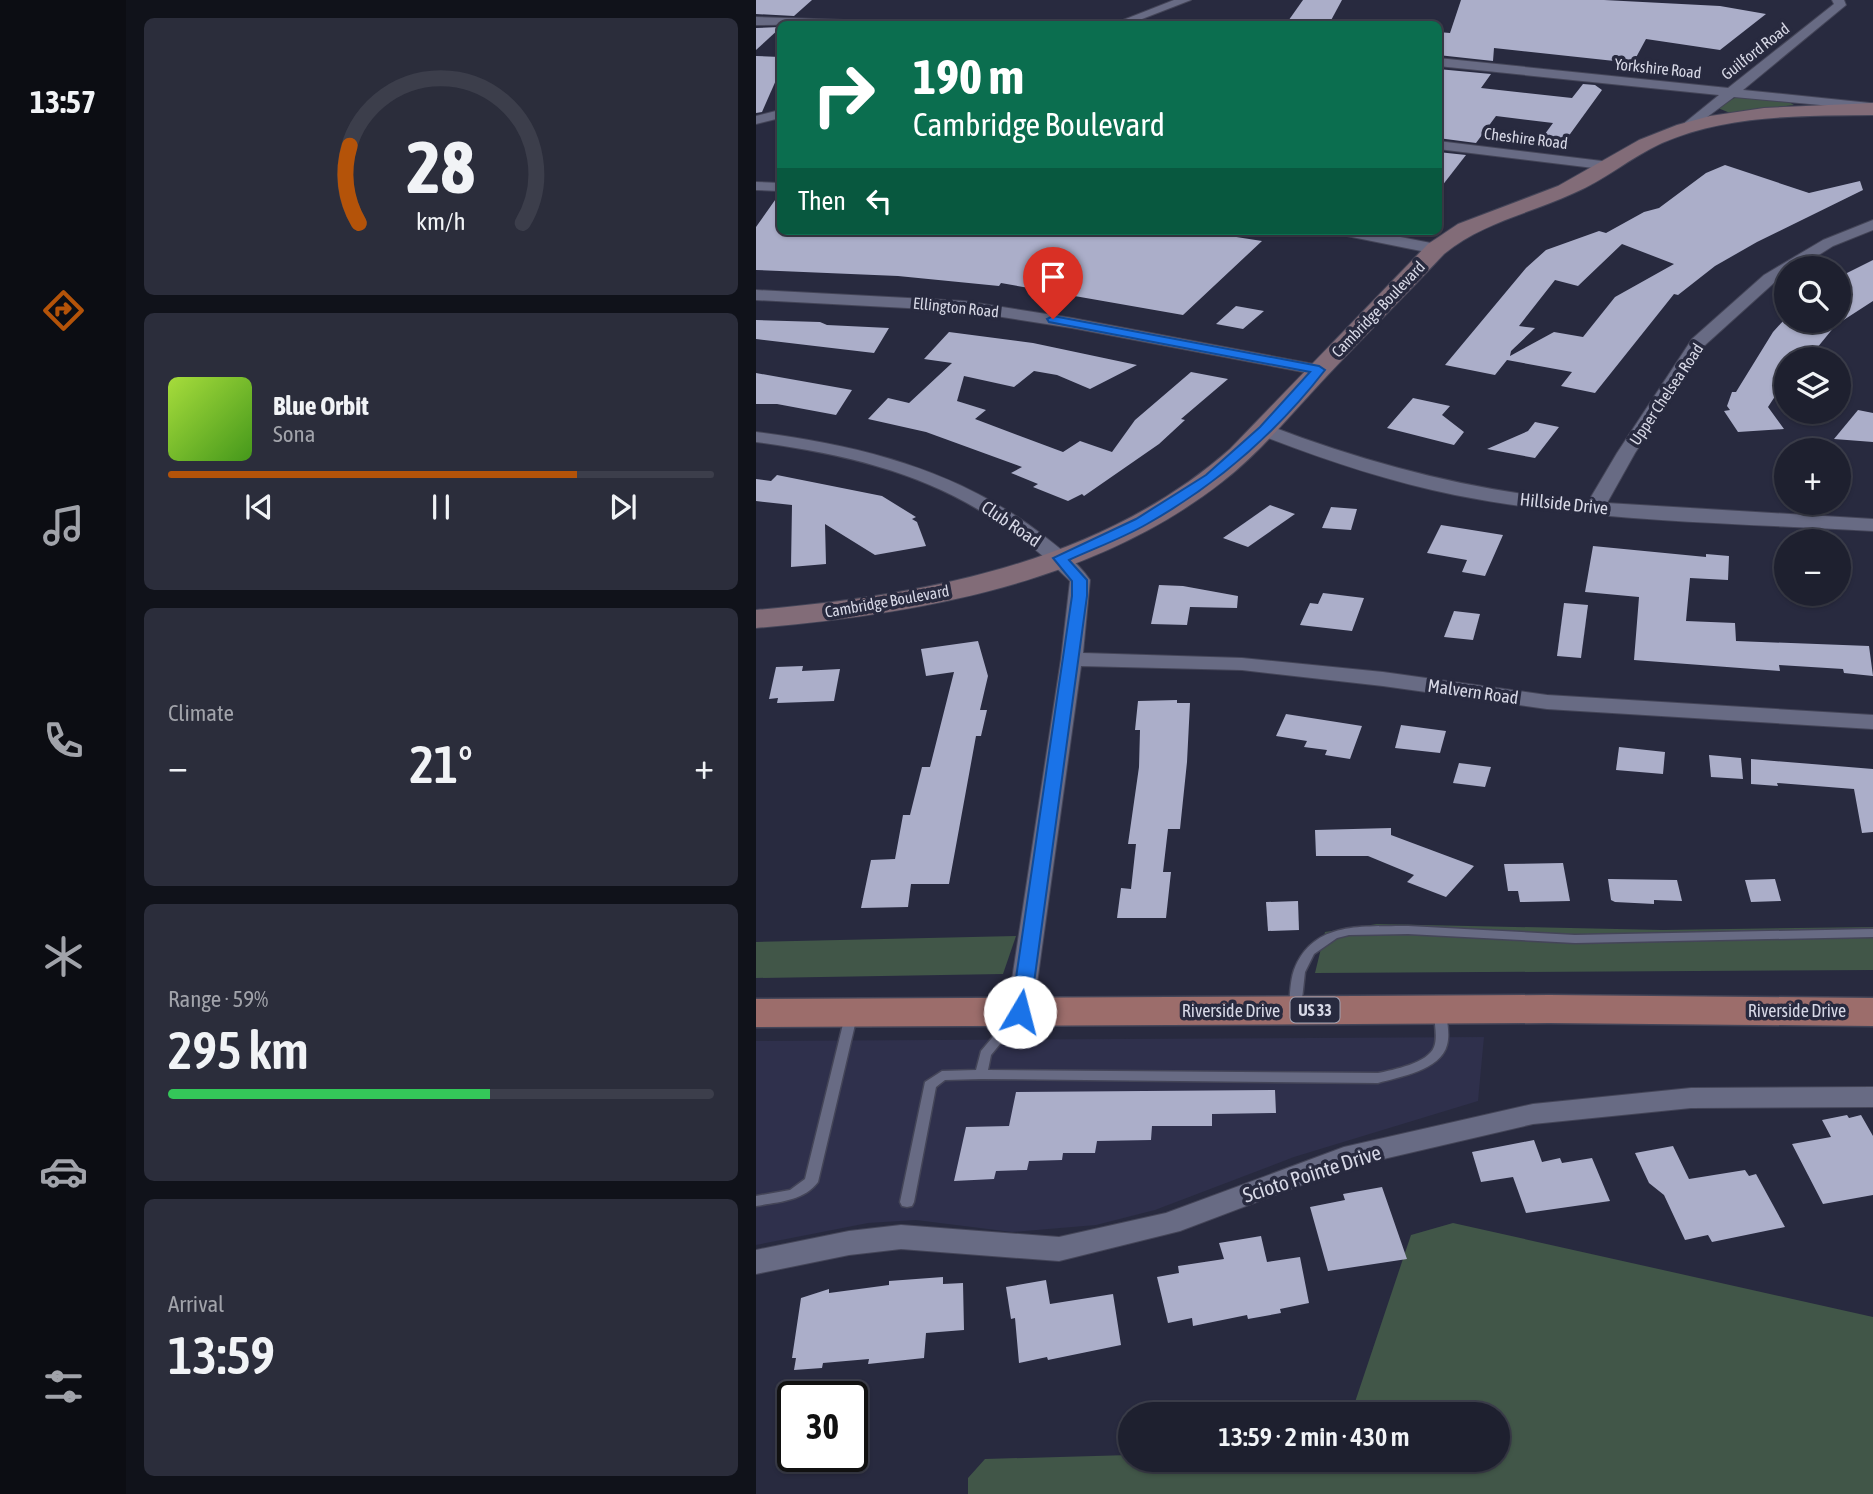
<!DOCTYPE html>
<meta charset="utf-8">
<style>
:root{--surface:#1e202f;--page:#2b2d3b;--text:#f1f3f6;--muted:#a1a3aa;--line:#3c3e4b;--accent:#b45309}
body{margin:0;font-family:"Asap Condensed",sans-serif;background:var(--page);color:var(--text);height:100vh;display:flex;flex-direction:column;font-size:26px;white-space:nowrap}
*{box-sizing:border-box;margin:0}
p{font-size:23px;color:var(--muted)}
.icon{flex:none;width:38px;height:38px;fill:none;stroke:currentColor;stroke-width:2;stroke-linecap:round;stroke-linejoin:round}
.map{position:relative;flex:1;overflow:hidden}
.details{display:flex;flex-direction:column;gap:18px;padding:18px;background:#10121a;width:630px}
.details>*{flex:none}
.banner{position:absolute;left:21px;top:21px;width:665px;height:214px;border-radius:10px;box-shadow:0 2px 5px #0004,0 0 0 2px var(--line);background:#0b6e4f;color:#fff;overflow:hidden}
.tools{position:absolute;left:1018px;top:256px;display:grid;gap:14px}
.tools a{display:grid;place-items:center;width:77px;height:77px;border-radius:50%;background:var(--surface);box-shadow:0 2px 5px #0004,0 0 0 2px var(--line);font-size:35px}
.speed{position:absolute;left:21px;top:1381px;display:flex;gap:14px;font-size:35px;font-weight:700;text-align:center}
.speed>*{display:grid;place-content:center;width:91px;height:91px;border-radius:50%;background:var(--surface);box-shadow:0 2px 5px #0004,0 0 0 2px var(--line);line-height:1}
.speed .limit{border:4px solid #111;border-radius:10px;background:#fff;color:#111}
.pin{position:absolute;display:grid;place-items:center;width:60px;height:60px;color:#fff;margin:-72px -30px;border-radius:50% 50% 50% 0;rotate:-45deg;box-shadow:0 0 7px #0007}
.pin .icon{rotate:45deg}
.me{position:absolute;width:77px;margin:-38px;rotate:8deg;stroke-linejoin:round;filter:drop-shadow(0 0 5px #0008)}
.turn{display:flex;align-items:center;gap:24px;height:147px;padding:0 21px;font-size:32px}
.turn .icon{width:91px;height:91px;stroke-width:2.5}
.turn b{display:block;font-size:49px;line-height:60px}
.then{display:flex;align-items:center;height:66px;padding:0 21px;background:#0003;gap:14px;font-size:26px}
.big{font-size:52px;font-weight:600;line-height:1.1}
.details .widget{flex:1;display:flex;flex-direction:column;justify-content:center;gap:10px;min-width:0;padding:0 24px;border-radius:10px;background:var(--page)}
.details .dial{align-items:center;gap:0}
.dial svg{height:182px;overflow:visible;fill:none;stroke:var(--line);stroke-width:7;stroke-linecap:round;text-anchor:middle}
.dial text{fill:var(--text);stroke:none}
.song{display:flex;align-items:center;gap:21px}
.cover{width:84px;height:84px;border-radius:10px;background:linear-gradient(135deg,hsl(80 70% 55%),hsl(100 70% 35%))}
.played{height:7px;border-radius:4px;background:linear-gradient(90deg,var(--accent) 75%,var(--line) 75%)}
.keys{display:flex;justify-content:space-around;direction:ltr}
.heat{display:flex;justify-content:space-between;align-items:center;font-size:38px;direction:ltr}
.charge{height:10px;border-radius:5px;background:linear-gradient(90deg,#34c759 59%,var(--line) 0)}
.trip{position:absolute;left:362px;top:1402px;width:392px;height:70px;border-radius:35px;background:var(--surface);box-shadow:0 2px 5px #0004,0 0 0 2px var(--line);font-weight:600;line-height:70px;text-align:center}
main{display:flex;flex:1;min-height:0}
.dock{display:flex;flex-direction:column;width:126px;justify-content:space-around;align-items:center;background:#0c0d13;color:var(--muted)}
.dock .icon{width:49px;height:49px}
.dock .selected{color:var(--accent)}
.dock b{font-size:32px;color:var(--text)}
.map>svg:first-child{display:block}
</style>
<main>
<nav class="dock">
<b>13:57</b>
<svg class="icon selected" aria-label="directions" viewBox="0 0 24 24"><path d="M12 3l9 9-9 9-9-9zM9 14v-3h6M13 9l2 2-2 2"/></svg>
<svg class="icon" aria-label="music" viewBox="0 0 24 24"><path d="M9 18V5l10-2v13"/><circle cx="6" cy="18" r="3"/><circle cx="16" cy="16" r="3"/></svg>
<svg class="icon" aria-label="phone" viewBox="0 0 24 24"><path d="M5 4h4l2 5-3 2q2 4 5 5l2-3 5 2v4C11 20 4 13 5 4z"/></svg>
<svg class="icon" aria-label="climate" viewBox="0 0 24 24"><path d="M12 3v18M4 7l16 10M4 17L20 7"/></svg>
<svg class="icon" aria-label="car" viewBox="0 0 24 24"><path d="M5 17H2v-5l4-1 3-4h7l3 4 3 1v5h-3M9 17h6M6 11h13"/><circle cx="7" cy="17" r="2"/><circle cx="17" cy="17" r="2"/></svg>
<svg class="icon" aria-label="filters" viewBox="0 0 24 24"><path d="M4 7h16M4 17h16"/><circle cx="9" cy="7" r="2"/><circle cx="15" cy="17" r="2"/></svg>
</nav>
<section class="details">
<div class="widget dial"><svg viewBox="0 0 100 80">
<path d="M14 69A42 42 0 1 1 86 69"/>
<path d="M14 69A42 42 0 0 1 10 35" stroke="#b45309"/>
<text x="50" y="56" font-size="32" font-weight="700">28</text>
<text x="50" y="72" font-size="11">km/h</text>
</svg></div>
<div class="widget">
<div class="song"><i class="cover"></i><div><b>Blue Orbit</b><p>Sona</p></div></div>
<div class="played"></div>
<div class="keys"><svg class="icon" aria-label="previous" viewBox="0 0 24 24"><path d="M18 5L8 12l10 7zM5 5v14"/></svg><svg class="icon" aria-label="pause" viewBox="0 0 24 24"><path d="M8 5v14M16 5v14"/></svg><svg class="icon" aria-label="next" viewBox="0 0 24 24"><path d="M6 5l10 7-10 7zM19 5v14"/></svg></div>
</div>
<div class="widget"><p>Climate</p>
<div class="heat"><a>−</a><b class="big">21°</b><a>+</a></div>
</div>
<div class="widget"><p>Range · 59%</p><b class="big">295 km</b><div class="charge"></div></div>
<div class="widget"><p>Arrival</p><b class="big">13:59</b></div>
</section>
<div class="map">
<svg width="1117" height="1494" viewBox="0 0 1117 1494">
<rect width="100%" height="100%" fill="#282a3f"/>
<path fill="#2f304c" d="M728 1037 722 1101 538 1157 399 1210 340 1225 256 1232 160 1220 112 1223 0 1245V1041Z"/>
<g fill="#415648">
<path d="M980 97 1033 102 1038 105 974 113 962 108Z"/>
<path d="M621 924 907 930 1117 927V970L559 973 569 932Z"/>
<path d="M260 936 247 974 0 978V942Z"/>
<path d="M697 1223 1117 1317V1494H212V1478L229 1459 374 1455V1460H742V1414H595L655 1235Z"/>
</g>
<g fill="#abaec9" fill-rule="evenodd">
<path d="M0 0H56L38 16 0 14Z"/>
<path d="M547 0H586L573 24H530Z"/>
<path d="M705 0H848L964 6 1010 14 964 50 890 39 877 63 738 48 737 61 682 55V32L694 33Z"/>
<path d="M24 27V28L0 50V28Z"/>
<path d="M0 56 24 57V71L6 112 0 113Z"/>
<path d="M682 69 735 74 725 88 816 98 827 84 839 85 846 90 809 141 786 138 797 123 740 116 720 143 682 138Z"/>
<path d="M682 152 710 155 682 191Z"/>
<path d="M969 165 1053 193 1104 181 1107 190 1001 242 959 266 922 295 918 294 839 393 805 386 816 372 751 360 739 375 689 365 770 268 790 250 843 231 850 233 888 212 903 208 950 173ZM866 244 918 264 859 297 827 337 798 332 754 356 755 351 779 328 763 326 799 280 822 286Z"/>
<path d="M24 193V231L138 234V231H442L506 241 427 315 245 283 243 286 142 276 0 270V227Z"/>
<path d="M1117 260V301L1083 323V321L1052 359H1031V378L1012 407 1028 429 982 432 968 411 974 410 971 406 976 392H980L1017 332 1028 320H1083V277Z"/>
<path d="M480 306 508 311 487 329 460 324Z"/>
<path d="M0 320 64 322 71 325 133 328 118 353 0 339Z"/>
<path d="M193 332 277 343 381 365 334 389 301 375 278 371 258 387 208 376 201 401 230 410 219 419 307 452 324 441 356 452 379 420 435 372 472 379 425 419 429 420 403 444 328 496 326 494 312 501 277 487 282 484 255 473 266 467 170 432 112 419 132 398 153 403 196 363 168 359Z"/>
<path d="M0 373 96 390 80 415 21 404H0Z"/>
<path d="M657 398 694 406 686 415 708 432 698 445 631 428Z"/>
<path d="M1102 410 1117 413V442L1078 439Z"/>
<path d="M779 422 803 427 779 458 731 449 772 431Z"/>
<path d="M21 475 126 496 160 517 156 519 161 522 170 546 119 555 69 524 70 564 35 567 36 505 0 501V479L15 481Z"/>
<path d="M514 505 539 514 492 547 467 538Z"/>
<path d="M575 507 601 509 595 530 566 528Z"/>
<path d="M685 525 747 535 729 576 706 572 711 560 671 553Z"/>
<path d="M837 546 950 557V554L973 556 972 580 934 578 930 621 979 623 980 641 1113 646 1117 676 1088 673 1087 669 1023 665 1024 671 878 660 883 597 829 592Z"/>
<path d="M403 585 427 586 482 596 481 608 434 607 431 625 395 624Z"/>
<path d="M567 593 608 598 596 631 544 625 554 603 562 604Z"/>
<path d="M808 603 832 605 825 658 801 656Z"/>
<path d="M698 611 724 614 717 640 688 637Z"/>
<path d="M222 641 232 676 224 710H231L225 736H220L193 884H155L152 907 105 908 115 860 139 859 147 815H154L166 767H174L198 672 170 676 165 649Z"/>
<path d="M47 666 46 671 84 669 78 701 21 703 22 698 13 699 20 667Z"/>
<path d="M421 700V703H434L431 762 424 829H412L407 872H415L410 918H361L365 888 375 889 380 844H372L383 767 384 730H379L382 701Z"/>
<path d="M530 714 606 726 594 759 569 755 571 750 548 747 551 741 520 736Z"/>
<path d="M645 725 690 731 684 753 639 748Z"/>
<path d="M863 747 909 752 907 774 860 770Z"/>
<path d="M953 755 985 758 987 779 955 777Z"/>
<path d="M995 759 1117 769V832L1106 833 1098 789 1021 783 1022 786 995 784Z"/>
<path d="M703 763 735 767 729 787 697 783Z"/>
<path d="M635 828V835L718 866 690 897 651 882 658 875 612 856H560L559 830Z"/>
<path d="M807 863 814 901 764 902 762 891H752L748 864Z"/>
<path d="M852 879 921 880 926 901 898 900V904L859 902 855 900Z"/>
<path d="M1019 879 1025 901 995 902 989 880Z"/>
<path d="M542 901 543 930 512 931 510 902Z"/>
<path d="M519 1090 520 1113 456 1114V1126H396L395 1140 341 1141 339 1153H307L306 1160 273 1161 271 1170 240 1171 238 1179 198 1181 210 1127 253 1126 260 1092Z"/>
<path d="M1091 1115 1093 1118 1105 1115 1117 1136V1195L1067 1204 1036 1144 1075 1137 1066 1120Z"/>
<path d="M778 1140 786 1162 804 1158 806 1163 836 1158 854 1201 770 1213 757 1177 725 1182 716 1152Z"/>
<path d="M917 1146 933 1179 989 1170 993 1176 1000 1174 1029 1227 956 1242 952 1235 929 1240 908 1195 893 1183 879 1153Z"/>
<path d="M626 1187 651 1259 572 1271 554 1207 589 1200 587 1194Z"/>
<path d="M505 1236 511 1262 544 1257 553 1303 524 1309 525 1313 492 1319 491 1315 437 1326 436 1318 412 1323 401 1277 423 1273 422 1266 468 1259 463 1243Z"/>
<path d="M187 1277V1284L207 1283 208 1330 170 1333 168 1358 112 1364 113 1359 67 1363 66 1368 38 1370 40 1358H36L45 1298 73 1289V1293L133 1285V1281Z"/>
<path d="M290 1280 294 1304 357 1294 365 1345 292 1360 291 1357 263 1363 259 1318 255 1319 250 1287Z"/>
</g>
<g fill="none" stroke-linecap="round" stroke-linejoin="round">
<g stroke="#444558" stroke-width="3">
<g id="lane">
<path d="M652 926 819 935 1117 929V937L819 943 652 934 593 935 581 938 558 954 549 972 545 1008 543 1011H535L533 1008C534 996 534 981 538 970 557 920 608 927 652 926Z"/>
<path d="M684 1008 688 1009 690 1012C691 1022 694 1035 691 1045 685 1070 643 1077 622 1083L225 1079 189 1080 180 1087 158 1202 156 1206 151 1207 146 1206 144 1202 169 1082 186 1071 220 1070 225 1051 256 1014H264L266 1017 235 1055 232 1070 622 1073C637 1070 672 1063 678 1047 682 1037 678 1022 678 1012L680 1009Z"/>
<path d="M95 1012 99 1013 101 1016 62 1182C48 1201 22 1202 0 1206V1196L34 1190 49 1179 89 1016 91 1013Z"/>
</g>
</g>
<g stroke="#444558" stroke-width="2">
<g id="street">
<path d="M418 0H435L373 24H357Z"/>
<path d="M1076 0H1088L1090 5 987 90 1114 103 1117 104V110L978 97 931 132 926 131V125L963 95 682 66V58L972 88 1078 4Z"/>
<path d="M0 17 88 20 94 24 0 25Z"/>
<path d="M24 110V118L0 124V116Z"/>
<path d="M682 141 854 162 861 166 854 170 682 149Z"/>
<path d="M0 182 24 183V191L0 190Z"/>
<path d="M1117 220V230L1077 246 1042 268H1031V275L1020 281 948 346 879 453 851 503 1117 519V531C978 523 836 522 699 495 631 481 566 459 502 434L499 430 502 426H514C618 466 722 492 832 502L861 453 936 339 1008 275 1067 240Z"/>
<path d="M583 231H614L680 244 688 249 680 254 591 236Z"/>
<path d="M0 290 208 301 316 318 563 365 572 370 563 375 316 328 208 311 0 300Z"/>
<path d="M0 432C102 445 200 469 284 533 301 546 322 562 334 580L327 653 486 658 627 672 791 695 1117 715V729L791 709 627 686 486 670 325 666 277 1012 273 1018 264 1021 255 1018 251 1012 305 659 314 581C221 489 127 459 0 442Z"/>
<path d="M1117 1087V1107L935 1108 777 1124 593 1167 424 1231 303 1261 145 1249 93 1255 0 1274V1250L93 1231 145 1225 303 1237 410 1213 588 1147 777 1104 935 1088Z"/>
</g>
</g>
<g stroke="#444558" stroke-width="2">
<path id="secondary" d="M1117 103V115C1047 116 972 114 906 143 875 157 849 180 818 193 773 214 727 222 688 254 649 296 609 335 570 377 536 413 505 452 466 482 336 584 160 614 0 628V610C166 596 345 563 474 449L672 244 702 224 802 186 883 140 921 125 954 116 1008 108Z"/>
</g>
<g stroke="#444558" stroke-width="3">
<path id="primary" d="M793 995 1117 998V1026L793 1023 0 1027V999Z"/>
</g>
<use href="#lane" fill="#686b84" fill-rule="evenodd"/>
<use href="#street" fill="#686b84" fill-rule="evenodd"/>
<use href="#secondary" fill="#826c78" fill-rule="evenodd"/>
<use href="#primary" fill="#9c6d6b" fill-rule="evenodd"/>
</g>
<path fill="#1a73e8" stroke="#114b97" stroke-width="2" d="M297 316 563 366 569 370C521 432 460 485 391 524 367 538 339 548 313 560L331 580V596L274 1012 271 1016H258L255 1012 316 596V581L297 558 380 519 450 475 504 427 554 372 293 322 291 319Z"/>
<g text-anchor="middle" stroke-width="7" stroke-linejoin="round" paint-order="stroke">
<g font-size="16" fill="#d7d8e6" stroke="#282a3f">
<text transform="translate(999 51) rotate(-38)" y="6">Guilford Road</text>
<text transform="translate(902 68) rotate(6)" y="6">Yorkshire Road</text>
<text transform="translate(770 138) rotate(7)" y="6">Cheshire Road</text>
<text transform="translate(200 307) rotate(6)" y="6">Ellington Road</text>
<text transform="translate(622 309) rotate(-46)" y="6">Cambridge Boulevard</text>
<text transform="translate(910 394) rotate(-56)" y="6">Upper Chelsea Road</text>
<text transform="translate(131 601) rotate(-10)" y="6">Cambridge Boulevard</text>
</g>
<rect fill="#282a3f" stroke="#a2a4b4" stroke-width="2" x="534.5" y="997.5" width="49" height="25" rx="5"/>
<g font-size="16" font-weight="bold" fill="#d7d8e6">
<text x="559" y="1016">US 33</text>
</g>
<g font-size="18" fill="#d7d8e6" stroke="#282a3f">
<text transform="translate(808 504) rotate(6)" y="6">Hillside Drive</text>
<text transform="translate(255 524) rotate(34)" y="6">Club Road</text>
<text transform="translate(717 692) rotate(8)" y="6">Malvern Road</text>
<text x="475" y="1017">Riverside Drive</text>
<text x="1041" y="1017">Riverside Drive</text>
</g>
<g font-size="21" fill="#d7d8e6" stroke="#282a3f">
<text transform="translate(556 1174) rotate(-18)" y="7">Scioto Pointe Drive</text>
</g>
</g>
</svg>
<div class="tools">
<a><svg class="icon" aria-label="search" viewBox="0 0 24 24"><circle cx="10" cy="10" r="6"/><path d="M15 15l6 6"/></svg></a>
<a><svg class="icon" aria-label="layers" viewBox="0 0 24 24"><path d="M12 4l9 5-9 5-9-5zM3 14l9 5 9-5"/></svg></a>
<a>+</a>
<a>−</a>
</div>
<div class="speed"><div class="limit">30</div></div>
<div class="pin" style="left:297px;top:319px;background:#d93025"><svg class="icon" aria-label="arrive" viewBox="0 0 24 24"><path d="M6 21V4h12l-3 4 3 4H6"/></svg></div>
<svg class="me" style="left:264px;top:1012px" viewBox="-20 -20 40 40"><circle r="19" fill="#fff"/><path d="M0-13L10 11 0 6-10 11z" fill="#1a73e8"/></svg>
<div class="trip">13:59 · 2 min · 430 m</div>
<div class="banner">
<div class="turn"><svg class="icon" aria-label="right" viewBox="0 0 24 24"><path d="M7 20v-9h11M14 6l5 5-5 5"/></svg><div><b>190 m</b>Cambridge Boulevard</div></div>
<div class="then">Then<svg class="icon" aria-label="left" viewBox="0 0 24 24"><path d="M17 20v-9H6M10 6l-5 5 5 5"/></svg></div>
</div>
</div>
</main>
